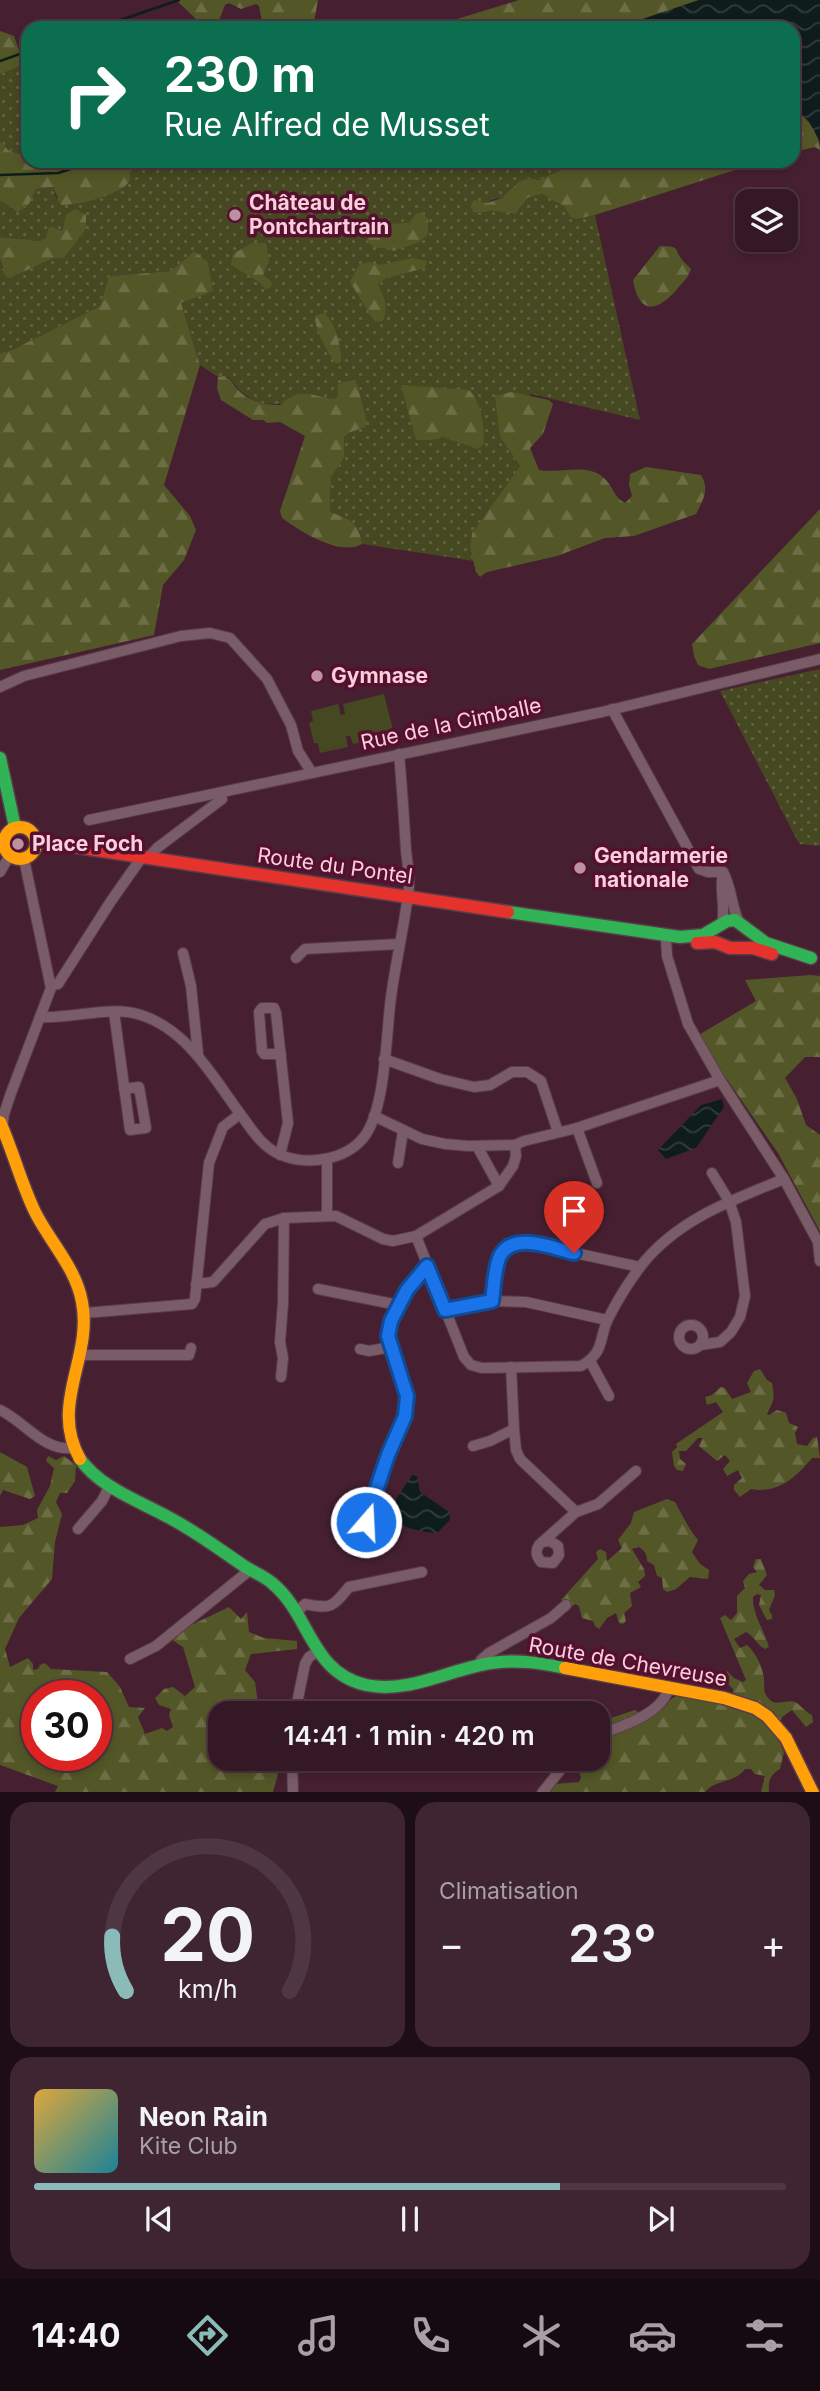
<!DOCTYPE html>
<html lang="fr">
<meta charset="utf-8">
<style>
:root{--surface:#341825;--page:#3f2532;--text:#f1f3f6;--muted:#a9a0a7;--line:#4e3742;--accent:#8bbbb9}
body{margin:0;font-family:Inter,sans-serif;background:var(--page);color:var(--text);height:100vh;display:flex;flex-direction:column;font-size:26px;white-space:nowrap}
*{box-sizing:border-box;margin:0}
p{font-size:23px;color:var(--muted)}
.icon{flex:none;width:38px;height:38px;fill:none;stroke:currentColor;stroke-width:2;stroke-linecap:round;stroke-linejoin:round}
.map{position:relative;height:1792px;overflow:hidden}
.details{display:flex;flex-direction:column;gap:10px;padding:10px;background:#1d0d14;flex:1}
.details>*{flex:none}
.banner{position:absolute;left:21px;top:21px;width:779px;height:147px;border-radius:21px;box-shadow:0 4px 10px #0003,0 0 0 2px var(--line);background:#0b6e4f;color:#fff;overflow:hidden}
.controls{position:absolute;left:735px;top:189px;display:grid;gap:14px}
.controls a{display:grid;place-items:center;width:63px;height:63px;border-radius:14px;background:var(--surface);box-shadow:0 4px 10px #0003,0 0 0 2px var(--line);font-size:35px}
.speed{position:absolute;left:21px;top:1680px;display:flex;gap:14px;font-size:35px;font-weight:700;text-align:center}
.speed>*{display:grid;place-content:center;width:91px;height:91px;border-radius:50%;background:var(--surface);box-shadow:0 4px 10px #0003,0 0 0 2px var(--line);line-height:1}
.speed .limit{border:10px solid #d22;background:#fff;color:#111}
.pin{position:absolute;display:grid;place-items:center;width:60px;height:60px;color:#fff;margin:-72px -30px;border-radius:50% 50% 50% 0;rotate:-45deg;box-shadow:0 0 7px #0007}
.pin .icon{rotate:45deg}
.me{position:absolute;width:77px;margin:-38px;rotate:19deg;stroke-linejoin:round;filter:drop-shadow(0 0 5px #0008)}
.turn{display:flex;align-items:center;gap:24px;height:147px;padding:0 28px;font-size:32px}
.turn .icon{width:91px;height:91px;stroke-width:2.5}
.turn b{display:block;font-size:49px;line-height:60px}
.big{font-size:52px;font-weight:600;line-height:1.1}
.details .tile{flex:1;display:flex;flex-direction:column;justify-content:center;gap:10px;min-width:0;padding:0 24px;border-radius:21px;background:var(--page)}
.details .dial{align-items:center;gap:0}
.dial svg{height:182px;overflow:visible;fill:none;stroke:var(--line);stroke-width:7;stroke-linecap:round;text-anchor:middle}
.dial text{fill:var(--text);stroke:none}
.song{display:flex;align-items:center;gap:21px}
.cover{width:84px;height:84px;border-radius:10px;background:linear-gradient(135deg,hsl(40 70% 55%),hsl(190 70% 35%))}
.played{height:7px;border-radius:4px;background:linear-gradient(90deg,var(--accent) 70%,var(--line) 70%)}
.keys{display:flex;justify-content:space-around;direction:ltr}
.heat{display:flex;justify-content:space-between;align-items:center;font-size:38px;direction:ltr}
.details .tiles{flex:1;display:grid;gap:10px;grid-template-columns:1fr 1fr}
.tile:last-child{grid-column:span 2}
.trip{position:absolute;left:208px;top:1701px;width:402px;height:70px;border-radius:21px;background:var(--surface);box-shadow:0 4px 10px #0003,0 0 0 2px var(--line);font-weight:600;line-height:70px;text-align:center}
.tab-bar{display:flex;height:112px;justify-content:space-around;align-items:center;background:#150a0f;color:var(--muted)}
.tab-bar .icon{width:49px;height:49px}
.tab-bar .current{color:var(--accent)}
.tab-bar b{font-size:32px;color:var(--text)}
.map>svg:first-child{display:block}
</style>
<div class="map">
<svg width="820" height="1793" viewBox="0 0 820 1793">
<defs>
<pattern id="grass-dots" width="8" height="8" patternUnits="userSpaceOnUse" patternTransform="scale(1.75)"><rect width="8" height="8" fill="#454820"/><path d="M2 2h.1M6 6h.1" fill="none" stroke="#616140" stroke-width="1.8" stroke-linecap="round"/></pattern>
<pattern id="forest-firs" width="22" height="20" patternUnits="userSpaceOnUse" patternTransform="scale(1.75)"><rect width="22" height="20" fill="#535727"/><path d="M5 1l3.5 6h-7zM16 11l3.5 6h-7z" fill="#6d6e46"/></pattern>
<pattern id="water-waves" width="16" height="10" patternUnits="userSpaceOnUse" patternTransform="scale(1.75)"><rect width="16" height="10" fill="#0e1d1b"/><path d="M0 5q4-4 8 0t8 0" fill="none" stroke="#323d3c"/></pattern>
</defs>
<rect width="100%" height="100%" fill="#462031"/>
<g fill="url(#grass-dots)">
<path d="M24 65 28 73V156L9 151 0 141V74Z"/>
<path d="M126 161H580L539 180 529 178 520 181 508 195 502 198 493 199 474 213 493 211 516 214 527 198 542 194 565 207 577 219 595 215 640 420 531 394 500 437 520 466 472 533 470 547 474 561 362 544C359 521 350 520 331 512L330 508 331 477 344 458V437L367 421 356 381 343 382 337 385 338 396 336 399C293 394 260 424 229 377H218L200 365 181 303 212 291 208 262 194 251 171 271 109 276 100 306 12 350 0 353V258L2 268 10 278 54 258H64L86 229V215L63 224 62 231 39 241 0 237V201H4L13 210 33 195 36 189 53 187 56 197 68 205 81 202 131 174Z"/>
<path d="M820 669V846L800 844 797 840 720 691Z"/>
</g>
<g fill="url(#forest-firs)" fill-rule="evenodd">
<path d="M176 0H318L313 28H277L262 22 259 6 256 4 241 9 229 3 225 5 216 28H199L195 18Z"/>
<path d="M519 0H699L616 28H428Z"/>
<path d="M0 31 14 36 24 65 0 74Z"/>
<path d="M793 107C806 118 820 132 820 150L815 147 793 152Z"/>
<path d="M0 141 9 151 28 156V161H126C128 167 133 176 129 182 120 195 75 206 61 205L53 187 36 189 29 204 18 212C11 209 7 202 0 201Z"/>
<path d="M580 161H763L595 215 577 219 571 217 565 207 542 194 527 198 516 214 493 211 474 213 471 206 473 200 487 203 502 198 520 181 529 178 539 180Z"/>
<path d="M75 209 86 215V229L64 258H54L10 278 5 276 0 258V237L39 241 46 238 48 229 51 226 62 231 66 215Z"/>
<path d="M421 212 428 219V234C416 247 409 244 394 251 384 245 374 252 367 240L370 232 386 224 409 223 416 214Z"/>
<path d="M252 243H266L269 261 263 275 271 281 272 286 266 290 259 282 231 265 233 254Z"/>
<path d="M660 246C683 247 672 248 683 261 685 264 689 266 691 269 689 277 683 282 678 288 658 312 639 316 633 280Z"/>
<path d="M194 251 208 262 213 291 181 303 200 365 164 485 190 516 196 530 184 560 163 585 154 635 0 670V353L12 350 100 306 109 276 171 271Z"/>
<path d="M412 258 427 261 425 268 386 278 378 284C384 298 389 305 383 321L375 322 350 282 359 265 369 262 380 265Z"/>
<path d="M324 313C337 325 340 344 341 362L337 364C329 358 314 327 315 316Z"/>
<path d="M225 376C231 379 232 383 237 389 248 401 264 405 280 405 300 386 310 396 335 399L338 396 337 385 343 382 356 380 367 421 365 427 351 432 344 437V458L331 477 330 508 331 512C350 520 359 521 362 544 340 557 300 531 282 518L280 511 305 436 280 422 267 423 263 420H253L221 400 217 388 218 377Z"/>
<path d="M401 385 469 390C482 403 484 425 484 444L478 449 443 437 432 440H416Z"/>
<path d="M511 392 549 400 553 404 543 434 530 448 539 470C560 474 587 462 604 478 613 486 614 498 625 503L632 496 629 485 630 474 646 467 701 475C710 489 703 500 696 514L634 536 605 538 557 556 487 572 480 577 476 572 470 547 472 533 520 466 500 437 495 396Z"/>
<path d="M820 509V643L709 669 698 665 694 656 692 644Z"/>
<path d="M811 975 820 976V1057H805L785 1078 797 1099 806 1125 820 1135V1231L778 1153 697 1036 756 1001 745 980Z"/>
<path d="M760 1369 767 1380 772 1383C775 1401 774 1399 767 1414L769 1415 777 1410 786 1413 789 1423 798 1427 795 1433 797 1444 807 1446 813 1438 817 1437 820 1458H812C796 1477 779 1494 751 1489L740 1497 734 1490V1485L742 1478 738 1470 727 1476 723 1469 730 1461 725 1455 717 1461 699 1446 703 1438H698L686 1451H679L680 1459 686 1464 683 1471 677 1470 674 1466 672 1452 677 1447 676 1444 723 1412 716 1402 707 1405 705 1397 712 1395 721 1387 725 1388 732 1399 751 1392 747 1383 754 1371Z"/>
<path d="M0 1452 27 1467 35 1496 30 1499 3 1490 0 1496Z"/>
<path d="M48 1456 56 1460 64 1456 76 1465 75 1481 67 1493H60L56 1502 62 1514 55 1542 52 1579 19 1618 5 1649 10 1667 28 1658 33 1664V1670L38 1669 40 1665 45 1663 51 1669 107 1672 120 1687 129 1707 145 1708 138 1717 145 1734 162 1728 167 1731 173 1727 169 1715 171 1709 159 1705 155 1698 164 1689 173 1687 185 1696 195 1687 183 1647 171 1639 185 1628 229 1607 241 1619 247 1612 249 1632 264 1638 297 1641V1649L251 1654 245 1670 255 1682 258 1704 245 1713H220V1759H282L273 1792H55L58 1786 0 1765V1527L23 1525 38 1518 37 1510 50 1486 54 1468 46 1461ZM37 1696H96V1755H37Z"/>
<path d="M667 1499 675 1502C682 1515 689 1529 698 1540L692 1552 700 1564 709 1570 708 1579 690 1577 676 1589 667 1592 663 1589 662 1578 657 1576 654 1565 647 1561C647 1554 645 1551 639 1547L632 1549 644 1569 645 1576 638 1582 641 1587 630 1593 632 1606 624 1613 626 1621 623 1624 619 1623 616 1613 607 1618 599 1629 595 1626 593 1621 582 1618 579 1606 575 1604 570 1608 561 1600 598 1559 596 1552 600 1549 606 1552 607 1561 622 1548 618 1540 631 1523 634 1512Z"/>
<path d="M756 1559H761L767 1575 759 1585 765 1590H774L775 1595 769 1610 772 1615V1619L767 1620 759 1605 761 1595 757 1594 753 1597C752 1613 764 1630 769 1647L765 1649C757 1645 754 1636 746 1632L734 1639 740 1648 747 1645C756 1653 762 1666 764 1678 765 1686 762 1692 769 1699 776 1707 786 1699 795 1702 801 1705 805 1712 812 1715L813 1722 806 1727 792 1710 782 1717 776 1733 784 1752 780 1769C770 1775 768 1781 769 1792H761L765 1776 755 1774 751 1769H745C734 1784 717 1778 705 1792L546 1793 555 1784 579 1782 581 1778 575 1759H598L599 1722 635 1710 644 1717 679 1694 733 1703V1689L724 1680V1674L727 1671 734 1678 743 1682 746 1680 720 1618 725 1615 731 1620 737 1613V1596L745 1588 743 1581 749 1574 757 1572 753 1567Z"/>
</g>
<path fill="#454820" d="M384 694 394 734 353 744 350 736H346L348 747 320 753 318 743H314L309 723 313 721 311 711 338 704 341 715 345 714 343 704Z"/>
<g fill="url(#water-waves)">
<path d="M699 0H820V142L809 121 793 107V28H616Z"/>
<path d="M722 1099 724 1107 696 1148 666 1159 658 1150 701 1105Z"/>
<path d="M412 1475 417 1476 420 1492 449 1512 450 1520 437 1533C423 1532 388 1529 394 1505 397 1495 407 1484 412 1475Z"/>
</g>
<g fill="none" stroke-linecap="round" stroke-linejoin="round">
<g stroke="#0e1d1b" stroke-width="2.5">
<path d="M97 28 179 0"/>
<path d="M0 61 28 51"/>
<path d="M0 175 58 173 96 161"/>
</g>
<g stroke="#5a3c49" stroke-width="12">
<g id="street">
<path d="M0 687 24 676 181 636 210 633 230 638 267 679 291 725 298 751 312 773"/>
<path d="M612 709 699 869 708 872H723"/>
<path d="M89 820 602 712 820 659"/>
<path d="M148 858 157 848 222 799 220 794"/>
<path d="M0 872 10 855"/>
<path d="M722 924C726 907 719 889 723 872 732 888 731 906 739 922"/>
<path d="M666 940 667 956 688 1024 720 1080 784 1179 818 1242 820 1261"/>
<path d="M183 953 191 986 198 1054"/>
<path d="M296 958 305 949 399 944"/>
<path d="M52 985 58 984 111 901 142 857"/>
<path d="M114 1012 130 1130 146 1128 139 1087 124 1089"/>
<path d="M40 1017C73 1019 109 1005 141 1015 190 1031 215 1081 244 1119 254 1133 264 1148 281 1155 308 1166 346 1160 364 1137 386 1109 386 1033 391 997 396 960 405 923 409 887 410 875 407 862 406 850 404 818 402 786 399 754"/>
<path d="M384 1059 440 1079 474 1087 490 1085 512 1072H527L541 1081 558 1132"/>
<path d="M374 1116 422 1139 445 1144 468 1146 515 1145 524 1141 577 1128 720 1080"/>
<path d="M577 1128 597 1183"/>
<path d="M2 1129 4 1114 11 1093 51 988 24 859"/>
<path d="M477 1146 499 1186"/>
<path d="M280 1155 288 1123 276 1013 274 1008H262L259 1012 262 1051 264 1054H281"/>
<path d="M327 1159V1215"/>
<path d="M398 1163 403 1131"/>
<path d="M416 1236 464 1357 471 1365 482 1368 581 1366C606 1352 598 1338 609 1317 617 1301 629 1282 640 1267 676 1220 732 1200 784 1179"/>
<path d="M196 1284 213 1282 265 1224 284 1218 336 1216 383 1239 393 1241 416 1236 499 1186 513 1166 516 1156 515 1145"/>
<path d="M318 1289 398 1305"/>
<path d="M492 1301C497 1273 493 1242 529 1243L640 1267"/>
<path d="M445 1310 492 1301 526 1302 607 1320"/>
<path d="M85 1313 192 1304 195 1299 209 1163 223 1127 240 1114"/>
<circle cx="691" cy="1337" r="12"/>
<path d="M700 1345 720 1342 731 1332 740 1317 745 1296 736 1222 729 1201 712 1173"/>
<path d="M360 1349 369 1351 391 1347"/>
<path d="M79 1355H189L191 1348"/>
<path d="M590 1361 609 1396"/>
<path d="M281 1377 283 1358 280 1342 283 1303 284 1218"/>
<path d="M0 1410C24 1421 44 1452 73 1448"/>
<path d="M514 1429 516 1450 520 1459 576 1512 539 1545C535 1551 536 1556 541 1562L553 1563 559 1555 558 1546 550 1541 542 1542"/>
<path d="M473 1446 490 1441 514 1429 511 1367"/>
<path d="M576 1512 598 1504 636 1471"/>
<circle cx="354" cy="1524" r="12"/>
<path d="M364 1518 369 1511 388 1455 405 1416 407 1397 388 1336 391 1321 407 1290 427 1266"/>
<path d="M78 1529 102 1501 110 1485"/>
<path d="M297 1612 305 1604C331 1609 332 1608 349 1587L422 1572"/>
<path d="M130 1659 156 1646 250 1570"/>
<path d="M482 1664 481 1660 489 1653 551 1618 566 1605"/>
<path d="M295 1713 305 1664 309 1657 317 1652"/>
<path d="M598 1735C622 1726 663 1714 669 1687"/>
<path d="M292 1759 293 1793"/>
<path d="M291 1769 322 1759"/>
<path d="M542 1793 569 1759"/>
</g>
</g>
<g stroke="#5a3c49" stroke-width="15">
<g id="fast">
<path d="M0 758 15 827"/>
<path d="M508 912 680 937 703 935 727 921 735 920 766 943 811 958"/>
<path d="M80 1459C101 1488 137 1500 168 1517 195 1531 219 1549 244 1566 253 1572 264 1576 272 1583 311 1615 310 1672 366 1685 409 1694 450 1669 491 1663 516 1659 541 1663 565 1668"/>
</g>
</g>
<g stroke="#5a3c49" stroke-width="15">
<g id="slow">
<circle cx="20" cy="843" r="16"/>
<path d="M0 1122C13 1151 21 1183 35 1212 50 1242 76 1268 82 1302 93 1358 49 1404 80 1459"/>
<path d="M565 1668 724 1698 755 1708 767 1716 786 1738 813 1793"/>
</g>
</g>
<g stroke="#5a3c49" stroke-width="15">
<g id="jam">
<path d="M36 841 508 912"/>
<path d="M697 943 715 942 730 948H753L772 954"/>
</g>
</g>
<use href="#street" stroke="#795c67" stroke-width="10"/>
<use href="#fast" stroke="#30b455" stroke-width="12"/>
<use href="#slow" stroke="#ff9f0a" stroke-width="12"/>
<use href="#jam" stroke="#e5322d" stroke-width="12"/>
</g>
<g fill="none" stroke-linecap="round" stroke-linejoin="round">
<g stroke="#114b97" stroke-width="18">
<path id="route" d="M366 1522 365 1518 369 1511 388 1455 405 1416 407 1396 388 1336 391 1321 407 1290 427 1266 445 1310 492 1301C494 1288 494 1269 500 1256 513 1231 553 1248 574 1253"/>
</g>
<use href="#route" stroke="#1a73e8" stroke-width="12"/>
</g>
<g fill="#bc91a0" stroke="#56102f" stroke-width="2.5">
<circle cx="235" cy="215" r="7"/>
<circle cx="317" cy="676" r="7"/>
<circle cx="18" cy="844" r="7"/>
<circle cx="580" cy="868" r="7"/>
</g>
<g text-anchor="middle" stroke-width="7" stroke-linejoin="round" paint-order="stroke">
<g font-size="21" font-weight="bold" fill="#fbcedb" stroke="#56102f" text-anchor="start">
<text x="249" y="210">Château de<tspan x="249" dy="24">Pontchartrain</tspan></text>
<text x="331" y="683">Gymnase</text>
<text x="32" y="851">Place Foch</text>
<text x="594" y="863">Gendarmerie<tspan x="594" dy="24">nationale</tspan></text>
</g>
<g font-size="21" fill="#fbcedb" stroke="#56102f">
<text transform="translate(451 724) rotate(-12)" y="7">Rue de la Cimballe</text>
<text transform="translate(335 866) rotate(8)" y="7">Route du Pontel</text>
<text transform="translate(628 1662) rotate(10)" y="7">Route de Chevreuse</text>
</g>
</g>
</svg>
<div class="controls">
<a><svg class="icon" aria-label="layers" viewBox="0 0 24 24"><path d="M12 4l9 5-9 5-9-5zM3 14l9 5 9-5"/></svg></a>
</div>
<div class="speed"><div class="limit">30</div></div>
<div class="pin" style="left:574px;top:1253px;background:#d93025"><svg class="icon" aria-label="arrive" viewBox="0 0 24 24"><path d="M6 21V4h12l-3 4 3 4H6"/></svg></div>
<svg class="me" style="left:366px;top:1522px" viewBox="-20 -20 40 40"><circle r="17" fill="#1a73e8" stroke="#fff" stroke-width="3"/><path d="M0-11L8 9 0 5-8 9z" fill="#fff"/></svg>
<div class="trip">14:41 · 1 min · 420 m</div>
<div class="banner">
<div class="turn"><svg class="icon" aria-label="right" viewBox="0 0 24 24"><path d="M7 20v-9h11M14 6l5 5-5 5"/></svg><div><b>230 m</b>Rue Alfred de Musset</div></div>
</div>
</div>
<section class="details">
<div class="tiles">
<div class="tile dial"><svg viewBox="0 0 100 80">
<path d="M14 69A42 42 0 1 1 86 69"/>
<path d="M14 69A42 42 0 0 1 8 45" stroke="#8bbbb9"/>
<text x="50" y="56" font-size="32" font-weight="700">20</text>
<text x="50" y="72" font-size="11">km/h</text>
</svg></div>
<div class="tile"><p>Climatisation</p>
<div class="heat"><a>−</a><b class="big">23°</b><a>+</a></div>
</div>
<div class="tile">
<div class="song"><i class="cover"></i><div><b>Neon Rain</b><p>Kite Club</p></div></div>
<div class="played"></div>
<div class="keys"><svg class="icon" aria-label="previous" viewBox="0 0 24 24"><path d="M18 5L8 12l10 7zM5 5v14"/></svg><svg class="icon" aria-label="pause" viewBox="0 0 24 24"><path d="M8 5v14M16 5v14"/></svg><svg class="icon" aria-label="next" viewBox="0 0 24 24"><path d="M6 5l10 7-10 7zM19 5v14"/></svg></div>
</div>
</div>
</section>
<nav class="tab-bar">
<b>14:40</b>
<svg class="icon current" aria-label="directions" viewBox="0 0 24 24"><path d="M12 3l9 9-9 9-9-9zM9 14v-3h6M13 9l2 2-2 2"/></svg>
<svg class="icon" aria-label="music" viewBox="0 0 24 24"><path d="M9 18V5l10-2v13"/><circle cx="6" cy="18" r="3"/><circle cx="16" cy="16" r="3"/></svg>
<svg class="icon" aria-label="phone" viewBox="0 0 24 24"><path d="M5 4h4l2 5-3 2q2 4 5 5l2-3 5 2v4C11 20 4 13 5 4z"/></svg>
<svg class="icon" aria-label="climate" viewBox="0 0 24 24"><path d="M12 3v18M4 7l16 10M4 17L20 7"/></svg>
<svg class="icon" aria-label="car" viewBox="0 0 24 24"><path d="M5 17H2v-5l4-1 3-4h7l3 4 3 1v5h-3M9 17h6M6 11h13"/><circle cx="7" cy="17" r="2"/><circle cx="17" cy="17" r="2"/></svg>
<svg class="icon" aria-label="filters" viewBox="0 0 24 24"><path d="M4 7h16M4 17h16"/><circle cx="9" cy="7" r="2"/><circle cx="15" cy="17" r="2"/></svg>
</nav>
